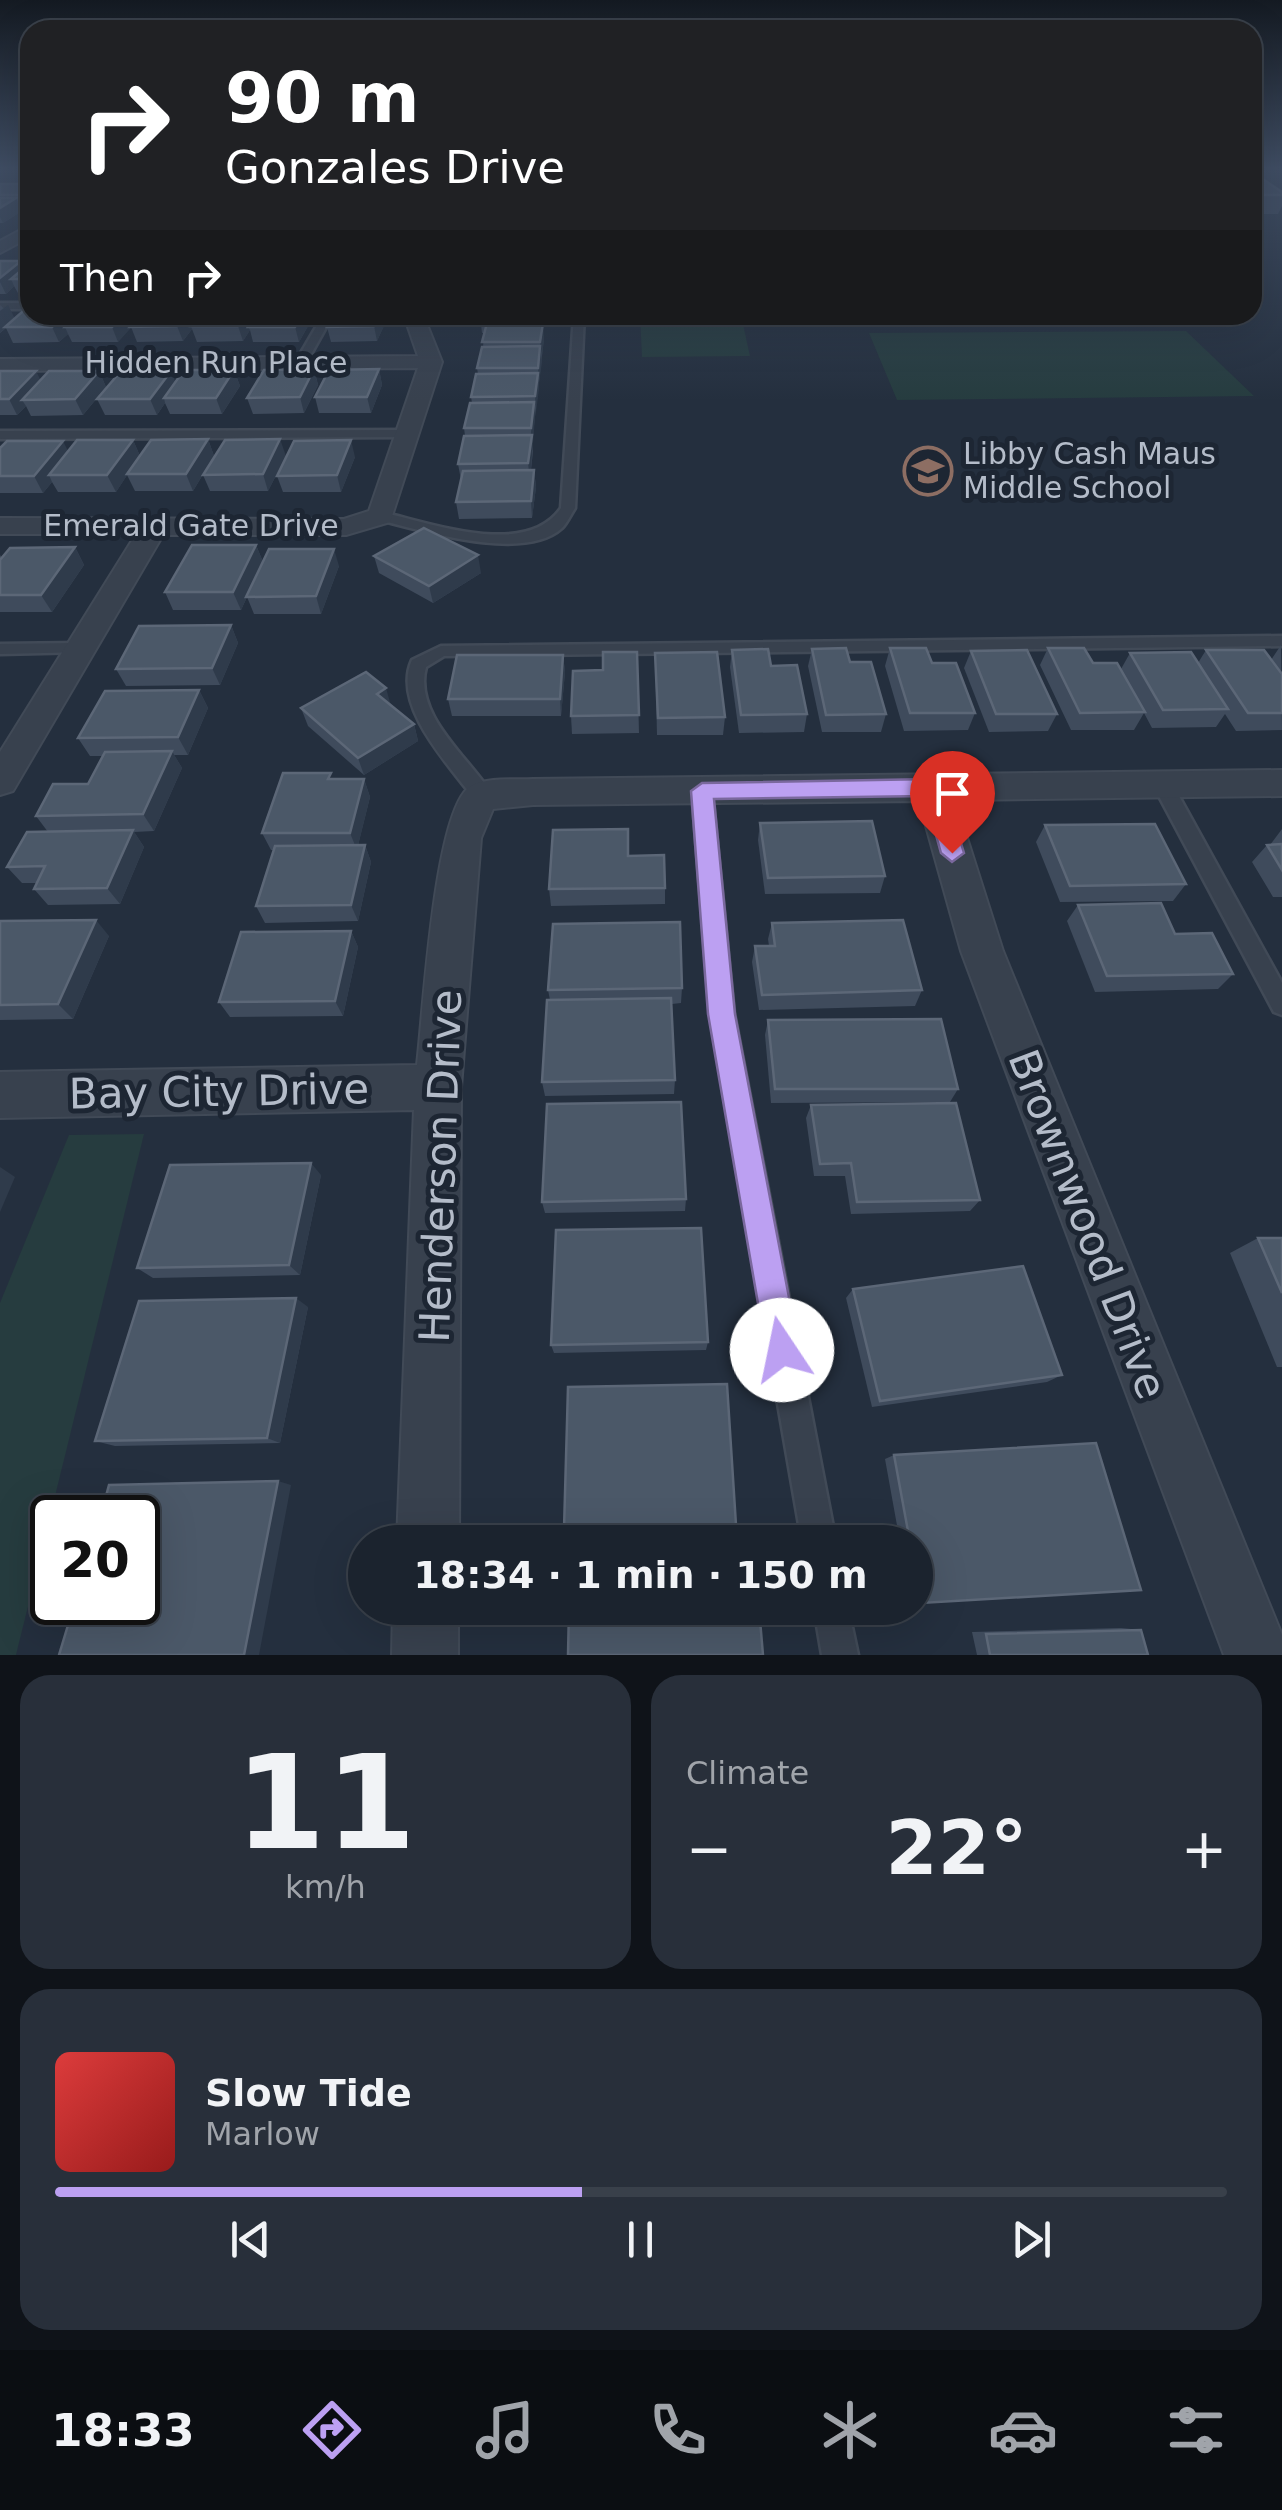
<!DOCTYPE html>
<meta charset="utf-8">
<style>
:root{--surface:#1b232e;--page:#282f3a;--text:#f1f3f6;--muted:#a0a4aa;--line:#39404a;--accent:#bca0f2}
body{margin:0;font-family:"DejaVu Sans",sans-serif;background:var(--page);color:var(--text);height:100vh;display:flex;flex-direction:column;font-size:38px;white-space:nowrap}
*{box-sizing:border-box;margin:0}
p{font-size:32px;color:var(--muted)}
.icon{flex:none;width:55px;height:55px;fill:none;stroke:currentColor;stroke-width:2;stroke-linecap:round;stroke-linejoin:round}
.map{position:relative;height:1655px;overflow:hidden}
.sheet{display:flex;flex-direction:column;gap:20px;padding:20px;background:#0f1319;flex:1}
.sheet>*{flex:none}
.hud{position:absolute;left:20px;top:20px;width:1242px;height:305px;border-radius:30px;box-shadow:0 10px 40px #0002,0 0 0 2px var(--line);background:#202124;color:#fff;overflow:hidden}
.speed{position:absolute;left:30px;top:1495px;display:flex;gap:20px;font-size:50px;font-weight:700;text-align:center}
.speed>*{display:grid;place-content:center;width:130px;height:130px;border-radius:50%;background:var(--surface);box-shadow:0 10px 40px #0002,0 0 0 2px var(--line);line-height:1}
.speed .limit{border:5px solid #111;border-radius:15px;background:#fff;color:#111}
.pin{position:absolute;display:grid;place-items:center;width:85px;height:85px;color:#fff;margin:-102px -42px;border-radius:50% 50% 50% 0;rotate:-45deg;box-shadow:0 0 10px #0007}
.pin .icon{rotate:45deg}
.me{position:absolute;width:110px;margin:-55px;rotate:349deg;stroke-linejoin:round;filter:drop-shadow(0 0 8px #0008)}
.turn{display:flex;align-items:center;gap:35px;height:210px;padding:0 40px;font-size:45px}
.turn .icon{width:130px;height:130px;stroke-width:2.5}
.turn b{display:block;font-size:70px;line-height:85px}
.then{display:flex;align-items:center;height:95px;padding:0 40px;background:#0003;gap:20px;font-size:38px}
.big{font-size:75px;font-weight:800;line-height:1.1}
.sheet .widget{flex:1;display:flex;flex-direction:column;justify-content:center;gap:15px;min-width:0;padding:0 35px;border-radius:30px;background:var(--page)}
.sheet .dial{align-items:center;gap:0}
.dial b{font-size:130px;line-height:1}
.song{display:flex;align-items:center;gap:30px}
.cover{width:120px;height:120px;border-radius:15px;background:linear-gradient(135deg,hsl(0 70% 55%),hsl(0 70% 35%))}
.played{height:10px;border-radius:5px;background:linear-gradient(90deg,var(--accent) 45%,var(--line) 45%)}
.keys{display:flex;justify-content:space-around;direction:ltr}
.heat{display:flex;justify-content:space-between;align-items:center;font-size:55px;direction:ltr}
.sheet .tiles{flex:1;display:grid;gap:20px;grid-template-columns:1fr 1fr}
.widget:last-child{grid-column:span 2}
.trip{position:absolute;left:348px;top:1525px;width:585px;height:100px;border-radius:50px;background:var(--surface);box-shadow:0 10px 40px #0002,0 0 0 2px var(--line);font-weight:800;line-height:100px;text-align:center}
.menu{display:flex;height:160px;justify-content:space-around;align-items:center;background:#0b0e12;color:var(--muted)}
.menu .icon{width:70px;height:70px}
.menu .on{color:var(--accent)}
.menu b{font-size:45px;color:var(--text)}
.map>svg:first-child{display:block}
</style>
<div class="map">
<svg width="1282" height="1655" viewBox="0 0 1282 1655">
<rect width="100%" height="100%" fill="#242f3e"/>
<g fill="#263c3f">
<path d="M640 315H741L750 356 642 357Z"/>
<path d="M1186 331 1254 396 897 400 869 333Z"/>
<path d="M144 1134 16 1655H0V1303L69 1135Z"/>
</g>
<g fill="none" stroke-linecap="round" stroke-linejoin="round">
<g stroke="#414a57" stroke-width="5">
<g id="service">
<rect x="0" y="303" width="30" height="6"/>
<path d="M319 315H329V322L305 365H297L295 363 319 322Z"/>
<path d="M574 315H584L575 508C571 514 567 523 562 528 524 563 420 530 376 519V513L381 512C431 523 526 559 561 508Z"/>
<path d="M414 430 416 433 410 437 0 439V431Z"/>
<path d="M1282 636V646L444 656 426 667C413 716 470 758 493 796L483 803 476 801C450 766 391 706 412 660L441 646Z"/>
<path d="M79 643 85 644V652L0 654V644Z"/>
<path d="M1162 776 1169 778 1282 983V1015L1274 1012 1152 783Z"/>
<path d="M702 784 712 791 734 1013 836 1542H802L710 1013 692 791Z"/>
<path d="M814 1608H848L858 1655H822Z"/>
</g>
</g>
<g stroke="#414a57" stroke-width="4">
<g id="minor">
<path d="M30 225V237L0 253V241Z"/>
<path d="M412 315H432L428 327 442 362 390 522 346 535H163L13 791 0 795V752L136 534H0V518L344 519 369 511 418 368 0 371V359L418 356 408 327Z"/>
<path d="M1282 770V796L955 800 1003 951 1282 1635V1655H1224L961 951 919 801 533 805 493 809 481 838 461 1087 459 1542H397L414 1110 0 1118V1072L417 1065C423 1017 434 806 471 786 488 777 515 780 533 779Z"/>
<path d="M393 1608H458V1655H392Z"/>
</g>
</g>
<use href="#service" fill="#38414e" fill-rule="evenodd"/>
<use href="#minor" fill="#38414e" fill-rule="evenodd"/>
</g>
<g fill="#3f4b5c">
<path d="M17 169H30V174H19Z"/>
<path d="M1252 172 1282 192V206L1278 214H1252Z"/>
<path d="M0 184H30V206L27 208H20L22 211 3 223H0Z"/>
<path d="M0 261 24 267 30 263V293H18L14 286 6 294H0Z"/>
<path d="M0 305 15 319 30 315H136L138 319 200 315H311L312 319 299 342H253L250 330 243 341 197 342 192 329 183 341 137 342 131 327 118 342H72L68 334 59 342 13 343 6 328 0 333Z"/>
<path d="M480 315H539L538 323 544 338 532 443 533 451 531 470H534L536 487 532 518 459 519 456 502 461 480 458 464 465 436 464 428 472 403 471 397 478 374 477 368 483 347 484 333H482Z"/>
<path d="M387 319 377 341 331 342 327 327Z"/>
<path d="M314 369 318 385 304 413 253 414 247 398Z"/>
<path d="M379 369 382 385 371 413H319L315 397Z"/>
<path d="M234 370 240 386 222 414H170L165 403 157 415H105L97 399Z"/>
<path d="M0 371 40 380 99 371 106 387 83 415 31 416 26 406 17 415H0Z"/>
<path d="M208 439 214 456 193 491H135L127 475 116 492H58L52 482 43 493H0V448L68 451 133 440 140 456Z"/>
<path d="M286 456 268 491H210L203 475Z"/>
<path d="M355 457 341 492H283L277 476Z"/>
<path d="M256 545 263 562 339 566 321 614H254L247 597 241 610H173L165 592Z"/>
<path d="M75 547 84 565 52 612H0V555L2 558Z"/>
<path d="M374 556 481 573 433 603 379 573Z"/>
<path d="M231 625 238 643 220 685 126 686 116 669Z"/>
<path d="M1281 645 1282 730 1236 731 1225 714 1216 727 1152 728 1144 713 1134 730H1071L1040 665 1048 648 1093 663 1121 669 1130 653 1198 663 1206 650 1271 660Z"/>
<path d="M890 648 932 663 975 713 968 730 904 731 885 666Z"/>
<path d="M812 649 850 662 886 714 881 732H822L808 666Z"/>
<path d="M732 650 771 666 807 714 804 732 739 733 730 667Z"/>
<path d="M971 651 1057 714 1048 731 989 732 964 668Z"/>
<path d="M637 652 639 733 572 734 571 716 603 670Z"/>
<path d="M655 653 725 717 723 735H657Z"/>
<path d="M563 655 565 672 561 716H452L448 699Z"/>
<path d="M199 690 208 708 188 755H174L182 768 154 831 134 832 144 847 120 904 48 905 34 889 37 883H22L7 867 48 832 36 816 88 784 103 756H90L78 738Z"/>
<path d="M391 706 414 724 418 741 364 775 308 726 301 708Z"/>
<path d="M333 779H364L370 797 358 845H365L371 862 358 921 265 923 256 906 274 850H271L262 833Z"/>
<path d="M760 823 885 876 880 893 765 894 758 840Z"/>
<path d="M1045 825 1186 884 1173 901 1060 902 1036 842Z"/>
<path d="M1282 829V897H1273L1252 862 1267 845H1270Z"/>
<path d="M628 856 665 888V904L551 906 549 889Z"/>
<path d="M1078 905 1175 934 1233 974 1218 989 1095 992 1067 921Z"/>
<path d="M0 921 109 936 73 1019 0 1020Z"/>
<path d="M772 923 922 990 915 1006 759 1010 752 962 755 946H769L768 939Z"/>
<path d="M351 931 358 947 343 1016 230 1017 219 1002Z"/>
<path d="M682 988 681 1003 672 1004 675 1080 674 1094 545 1096 542 1082 550 1000 548 990Z"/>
<path d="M768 1020 958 1089 950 1102 771 1103 765 1035Z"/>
<path d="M811 1105 980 1200 970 1211 851 1214 845 1176H814L806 1118Z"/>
<path d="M321 1175 300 1275 153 1278 137 1268Z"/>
<path d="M686 1199 685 1211 545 1213 542 1202Z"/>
<path d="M1258 1238H1282V1367H1277L1230 1253Z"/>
<path d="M853 1289 1062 1375 1047 1382 872 1407 846 1298Z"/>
<path d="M308 1307 280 1443 115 1446 95 1441Z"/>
<path d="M708 1342 706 1350 554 1353 551 1345Z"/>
<path d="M1096 1443 1141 1590 915 1603V1542H900L885 1459 894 1455Z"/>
<path d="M736 1525 733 1527 567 1531 564 1529Z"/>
<path d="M1121 1628 1141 1630 1148 1655H977L972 1632Z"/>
</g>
<g fill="#2f3b4b">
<path d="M30 190V206L27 208 21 195Z"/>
<path d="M16 198 22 211 3 223 0 217V208Z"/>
<path d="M21 261 28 275 11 279 14 286 6 294 0 282V278Z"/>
<path d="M8 305 15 319 0 333V311Z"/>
<path d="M65 315H79L65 327 68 334 59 342 52 327Z"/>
<path d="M123 315H136L138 320 118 342 112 327Z"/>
<path d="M186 315H199L200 319 191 326 192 329 183 341 177 326Z"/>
<path d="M245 315H256L248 327 250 330 243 341 238 326Z"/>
<path d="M302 315H311L312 319 299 342 295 327Z"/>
<path d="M379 315H386L387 319 377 341 374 326Z"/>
<path d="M543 323 544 338 542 357 540 342Z"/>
<path d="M540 346 542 362 539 383 538 368Z"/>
<path d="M314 369 318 385 304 413 300 397Z"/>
<path d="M379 369 382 385 371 413 367 397Z"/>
<path d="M234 370 240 386 222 414 216 398Z"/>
<path d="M36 371 44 387 22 400 26 406 17 415 9 399Z"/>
<path d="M99 371 106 387 83 415 75 399Z"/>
<path d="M171 371 177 386 164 398 165 403 157 415 150 399Z"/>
<path d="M538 373 539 389 536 412 535 396Z"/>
<path d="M534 402 535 418 530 480 528 463Z"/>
<path d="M208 439 214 456 193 491 186 474Z"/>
<path d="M280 439 286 456 268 491 263 474Z"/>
<path d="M133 440 140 456 116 492 107 475Z"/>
<path d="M351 440 355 457 341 492 337 475Z"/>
<path d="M63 441 71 457 49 475 52 482 43 493 34 476Z"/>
<path d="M534 470 536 487 532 518 531 501Z"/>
<path d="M256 545 263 562 241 610 233 592Z"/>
<path d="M75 547 84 565 52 612 41 595Z"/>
<path d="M334 549 339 566 321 614 316 596Z"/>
<path d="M478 555 481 573 433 603 429 586Z"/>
<path d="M231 625 238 643 220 685 212 668Z"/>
<path d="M563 655 565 672 561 716 560 699Z"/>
<path d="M386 688 391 706 377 694Z"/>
<path d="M199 690 208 708 188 755 178 737Z"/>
<path d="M414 724 418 741 364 775 358 758Z"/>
<path d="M172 751 182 768 154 831 143 814Z"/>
<path d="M364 779 370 797 357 850 350 833Z"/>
<path d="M133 830 144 847 120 904 107 888Z"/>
<path d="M365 845 371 862 358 921 351 905Z"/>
<path d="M96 920 109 936 73 1019 58 1004Z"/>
<path d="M351 931 358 947 343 1016 335 1001Z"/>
<path d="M311 1163 321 1175 300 1275 289 1265Z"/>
<path d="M0 1167 15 1177 0 1212Z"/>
<path d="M296 1298 308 1307 280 1443 267 1438Z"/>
<path d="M278 1481 291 1485 259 1655H244Z"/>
</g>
<g fill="#4b5868" stroke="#5c6777" stroke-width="2.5">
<path d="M1252 172 1282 192V195H1252Z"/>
<path d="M0 184H30V190L21 195H0Z"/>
<path d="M0 198H16L0 208Z"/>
<path d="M0 261H21L0 278Z"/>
<path d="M30 263V279H11Z"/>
<path d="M30 305V315H65L52 327H5Z"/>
<path d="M77 315H123L112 327H65Z"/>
<path d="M141 315H186L177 326 130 327Z"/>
<path d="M200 315H245L238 326H191Z"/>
<path d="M256 315H302L295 327H248Z"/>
<path d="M333 315H379L374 326 327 327Z"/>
<path d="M480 315H536L535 318H480Z"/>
<path d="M487 323H543L540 342H482Z"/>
<path d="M540 346 538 368H477L482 347Z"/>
<path d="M314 369 300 397 247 398 264 370Z"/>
<path d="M379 369 367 397H315L329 370Z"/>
<path d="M184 370H234L216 398H164Z"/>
<path d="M0 371H36L9 399H0Z"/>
<path d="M49 371H99L75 399 22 400Z"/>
<path d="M121 371H171L150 399H97Z"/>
<path d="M538 373 535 396 471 397 476 374Z"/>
<path d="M534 402 531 428H464L470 403Z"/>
<path d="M532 435 528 463 458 464 464 436Z"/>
<path d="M208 439 186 474H127L151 440Z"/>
<path d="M280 439 263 474 203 475 225 440Z"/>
<path d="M77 440H133L107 475H49Z"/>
<path d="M351 440 337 475 277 476 294 441Z"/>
<path d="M7 441H63L34 476H0V448Z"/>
<path d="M534 470 531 501 456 502 463 471Z"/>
<path d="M424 528 478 555 429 586 374 556Z"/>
<path d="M192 545H256L233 592H165Z"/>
<path d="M75 547 41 595H0V560L10 548Z"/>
<path d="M269 549H334L316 596 246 597Z"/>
<path d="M231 625 212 668 116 669 139 626Z"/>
<path d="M846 648 850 662H871L886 714 826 715 812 649Z"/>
<path d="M890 648H926L932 663H956L975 713H910Z"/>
<path d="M1048 648H1084L1093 663H1117L1145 712 1080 713Z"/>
<path d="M768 649 771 666 797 665 807 714 741 715 732 650Z"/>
<path d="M1027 650 1057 714H996L971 651Z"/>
<path d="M1206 650H1264L1282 674V713H1248Z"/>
<path d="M603 652H637L639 715 571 716 573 671 603 670Z"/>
<path d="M717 652 725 717 658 718 655 653Z"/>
<path d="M1191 652 1228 709 1163 710 1130 653Z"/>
<path d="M457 655H563L560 699H448Z"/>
<path d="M366 672 386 688 377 694 414 724 358 758 301 708Z"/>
<path d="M199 690 178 737 78 738 105 691Z"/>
<path d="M172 751 143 814 36 816 53 784H88L105 752Z"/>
<path d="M283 773H331L328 779H364L350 833H262Z"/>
<path d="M872 821 885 876 768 878 760 823Z"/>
<path d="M1155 824 1186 884 1070 886 1045 825Z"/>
<path d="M628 829V856L664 855 665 888 549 889 553 830Z"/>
<path d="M133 830 107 888 34 889 45 866 7 867 27 832Z"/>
<path d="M1282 844V870L1267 845Z"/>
<path d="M365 845 351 905 256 906 275 846Z"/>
<path d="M1161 903 1175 934 1212 933 1233 974 1107 976 1078 905Z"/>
<path d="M96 920 58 1004 0 1005V921Z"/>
<path d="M903 920 922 990 762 995 755 946H775L772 923Z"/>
<path d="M680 922 682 988 548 990 553 924Z"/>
<path d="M351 931 335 1001 219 1002 241 932Z"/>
<path d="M671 998 675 1080 542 1082 547 1000Z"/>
<path d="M941 1019 958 1089H775L768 1020Z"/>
<path d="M681 1102 686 1199 542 1202 547 1104Z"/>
<path d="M956 1103 980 1200 857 1202 851 1163 820 1164 811 1105Z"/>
<path d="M311 1163 289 1265 137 1268 170 1165Z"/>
<path d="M701 1228 708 1342 551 1345 556 1230Z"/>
<path d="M1258 1238H1282V1293Z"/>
<path d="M1023 1266 1062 1375 880 1401 853 1289Z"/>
<path d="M296 1298 267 1438 95 1441 139 1301Z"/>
<path d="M727 1384 736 1525 564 1529 568 1387Z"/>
<path d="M1096 1443 1141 1590 921 1603 915 1570V1542H910L894 1455Z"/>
<path d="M278 1481 244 1655H59L75 1602H138V1518H100L109 1485Z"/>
<path d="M569 1608H759L763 1655H568Z"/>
<path d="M1141 1630 1148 1655H990L986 1634Z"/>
</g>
<linearGradient id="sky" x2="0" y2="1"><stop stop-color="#141a22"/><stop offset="0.42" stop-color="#3f4d63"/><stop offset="1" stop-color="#3f4d63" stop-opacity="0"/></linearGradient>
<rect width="1282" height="401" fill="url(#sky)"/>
<path fill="#bca0f2" stroke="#7a689d" stroke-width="2.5" d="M933 779 944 788 964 853 952 862 941 853 925 796 714 799 735 1014 799 1350 794 1361 782 1366 771 1361 766 1350 708 1014 691 791 702 783Z"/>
<defs>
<g id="school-ring" transform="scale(2.5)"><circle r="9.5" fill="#1d2633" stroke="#8d6e63" stroke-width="1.5"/><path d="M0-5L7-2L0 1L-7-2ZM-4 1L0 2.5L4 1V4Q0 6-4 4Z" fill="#8d6e63"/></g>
</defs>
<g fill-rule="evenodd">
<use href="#school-ring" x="928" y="471"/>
</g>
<g text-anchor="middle" stroke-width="10" stroke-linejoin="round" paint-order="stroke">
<g font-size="30" fill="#b4bcc9" stroke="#1d2633">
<text x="216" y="373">Hidden Run Place</text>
<text x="191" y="536">Emerald Gate Drive</text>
</g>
<g font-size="30" fill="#b4bcc9" stroke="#1d2633" text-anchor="start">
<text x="963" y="464">Libby Cash Maus<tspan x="963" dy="34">Middle School</tspan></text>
</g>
<g font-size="42" fill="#b4bcc9" stroke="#1d2633">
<text transform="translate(219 1091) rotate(-1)" y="15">Bay City Drive</text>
<text transform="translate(440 1166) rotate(-88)" y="15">Henderson Drive</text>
<text transform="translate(1088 1224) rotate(69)" y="15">Brownwood Drive</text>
</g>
</g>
</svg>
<div class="speed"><div class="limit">20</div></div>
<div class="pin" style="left:952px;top:853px;background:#d93025"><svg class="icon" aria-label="arrive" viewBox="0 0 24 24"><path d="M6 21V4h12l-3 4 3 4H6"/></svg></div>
<svg class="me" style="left:782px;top:1350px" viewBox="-20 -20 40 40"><circle r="19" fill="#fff"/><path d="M0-13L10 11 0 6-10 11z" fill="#bca0f2"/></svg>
<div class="trip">18:34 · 1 min · 150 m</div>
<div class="hud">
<div class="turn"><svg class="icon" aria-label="right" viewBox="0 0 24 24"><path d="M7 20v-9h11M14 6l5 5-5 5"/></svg><div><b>90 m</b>Gonzales Drive</div></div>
<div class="then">Then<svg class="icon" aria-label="right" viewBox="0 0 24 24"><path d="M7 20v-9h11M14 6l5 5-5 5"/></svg></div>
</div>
</div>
<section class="sheet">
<div class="tiles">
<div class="widget dial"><b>11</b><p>km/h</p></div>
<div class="widget"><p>Climate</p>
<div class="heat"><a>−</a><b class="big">22°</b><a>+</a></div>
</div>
<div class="widget">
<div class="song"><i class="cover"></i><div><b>Slow Tide</b><p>Marlow</p></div></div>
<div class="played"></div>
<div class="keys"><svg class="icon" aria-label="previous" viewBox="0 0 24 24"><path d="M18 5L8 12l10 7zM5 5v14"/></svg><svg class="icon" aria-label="pause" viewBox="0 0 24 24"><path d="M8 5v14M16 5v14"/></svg><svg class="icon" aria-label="next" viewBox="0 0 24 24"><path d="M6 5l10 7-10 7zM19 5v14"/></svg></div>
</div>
</div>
</section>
<nav class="menu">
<b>18:33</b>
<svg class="icon on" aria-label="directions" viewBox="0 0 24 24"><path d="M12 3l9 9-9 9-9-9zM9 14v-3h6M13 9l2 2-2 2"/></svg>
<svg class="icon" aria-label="music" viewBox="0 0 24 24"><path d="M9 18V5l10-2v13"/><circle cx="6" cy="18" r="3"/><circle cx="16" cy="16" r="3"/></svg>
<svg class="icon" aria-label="phone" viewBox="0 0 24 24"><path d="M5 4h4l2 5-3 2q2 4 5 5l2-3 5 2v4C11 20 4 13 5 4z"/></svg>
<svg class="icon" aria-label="climate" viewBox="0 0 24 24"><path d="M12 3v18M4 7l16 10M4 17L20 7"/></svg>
<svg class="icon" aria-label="car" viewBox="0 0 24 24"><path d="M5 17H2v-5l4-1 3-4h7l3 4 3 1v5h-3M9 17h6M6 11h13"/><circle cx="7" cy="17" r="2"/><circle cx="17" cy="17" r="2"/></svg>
<svg class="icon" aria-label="filters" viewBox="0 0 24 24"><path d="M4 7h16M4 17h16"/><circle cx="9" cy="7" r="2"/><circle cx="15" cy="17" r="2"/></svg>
</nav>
